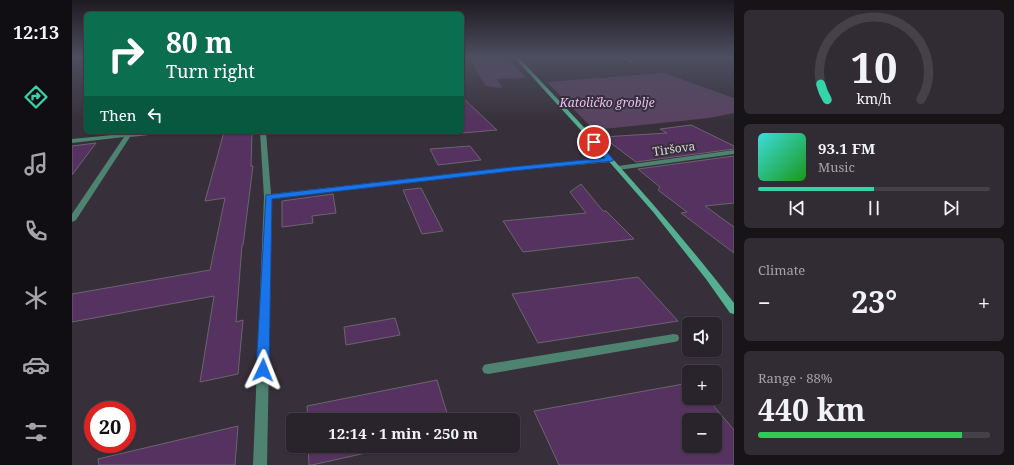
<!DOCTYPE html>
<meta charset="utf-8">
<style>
:root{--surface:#29242c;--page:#312c34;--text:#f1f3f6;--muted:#a5a4a9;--line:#454148;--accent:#34d4a8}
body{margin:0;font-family:"Noto Serif",serif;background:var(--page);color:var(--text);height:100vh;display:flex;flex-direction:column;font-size:15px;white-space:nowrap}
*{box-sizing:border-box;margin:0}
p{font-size:13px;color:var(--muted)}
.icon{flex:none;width:22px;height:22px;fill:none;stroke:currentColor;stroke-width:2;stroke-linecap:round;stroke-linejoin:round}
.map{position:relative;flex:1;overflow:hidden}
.drawer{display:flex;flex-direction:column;gap:10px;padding:10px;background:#171418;width:280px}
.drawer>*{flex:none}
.top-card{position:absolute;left:12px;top:12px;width:380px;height:122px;border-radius:6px;box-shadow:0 1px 3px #0004,0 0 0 1px var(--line);background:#0b6e4f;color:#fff;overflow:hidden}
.buttons{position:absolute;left:610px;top:317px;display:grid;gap:8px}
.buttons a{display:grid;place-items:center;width:40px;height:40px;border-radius:6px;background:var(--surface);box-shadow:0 1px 3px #0004,0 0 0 1px var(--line);font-size:20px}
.speed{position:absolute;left:12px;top:401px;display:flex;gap:8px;font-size:20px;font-weight:700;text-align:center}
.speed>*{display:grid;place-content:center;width:52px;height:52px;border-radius:50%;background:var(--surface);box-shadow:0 1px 3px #0004,0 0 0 1px var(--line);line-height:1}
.speed .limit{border:6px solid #d22;background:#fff;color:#111}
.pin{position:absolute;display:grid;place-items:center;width:34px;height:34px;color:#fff;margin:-17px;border:2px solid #fff;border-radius:50%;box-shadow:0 1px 4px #0007}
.me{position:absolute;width:44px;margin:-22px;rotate:2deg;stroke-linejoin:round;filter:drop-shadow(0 0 3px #0008)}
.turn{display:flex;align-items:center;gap:14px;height:84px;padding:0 16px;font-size:18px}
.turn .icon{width:52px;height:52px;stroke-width:2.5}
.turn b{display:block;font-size:28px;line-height:34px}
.then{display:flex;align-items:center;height:38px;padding:0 16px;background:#0003;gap:8px;font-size:15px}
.big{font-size:30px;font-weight:700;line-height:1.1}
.drawer .card{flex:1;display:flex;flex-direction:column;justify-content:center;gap:6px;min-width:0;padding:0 14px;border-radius:6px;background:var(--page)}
.drawer .dial{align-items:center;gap:0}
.dial svg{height:104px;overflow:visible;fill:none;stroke:var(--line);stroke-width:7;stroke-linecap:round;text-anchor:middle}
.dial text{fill:var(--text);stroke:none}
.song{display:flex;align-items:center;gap:12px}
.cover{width:48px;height:48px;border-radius:6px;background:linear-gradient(135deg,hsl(180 70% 55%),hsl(120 70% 35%))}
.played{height:4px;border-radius:2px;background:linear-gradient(90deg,var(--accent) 50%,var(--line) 50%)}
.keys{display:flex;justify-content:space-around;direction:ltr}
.heat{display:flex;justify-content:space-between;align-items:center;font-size:22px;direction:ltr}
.charge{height:6px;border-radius:3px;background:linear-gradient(90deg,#34c759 88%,var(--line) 0)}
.trip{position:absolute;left:214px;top:413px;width:234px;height:40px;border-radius:6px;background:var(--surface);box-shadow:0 1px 3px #0004,0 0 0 1px var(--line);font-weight:700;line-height:40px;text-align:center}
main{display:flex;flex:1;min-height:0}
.tabs{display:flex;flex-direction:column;width:72px;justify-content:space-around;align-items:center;background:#100e12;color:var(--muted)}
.tabs .icon{width:28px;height:28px}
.tabs .on{color:var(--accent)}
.tabs b{font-size:18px;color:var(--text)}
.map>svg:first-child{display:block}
</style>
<main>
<nav class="tabs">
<b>12:13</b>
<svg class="icon on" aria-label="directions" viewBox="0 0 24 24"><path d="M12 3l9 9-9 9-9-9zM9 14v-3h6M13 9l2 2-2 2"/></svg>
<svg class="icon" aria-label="music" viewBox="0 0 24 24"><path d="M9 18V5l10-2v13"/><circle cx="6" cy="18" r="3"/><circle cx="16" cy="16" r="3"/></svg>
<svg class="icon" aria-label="phone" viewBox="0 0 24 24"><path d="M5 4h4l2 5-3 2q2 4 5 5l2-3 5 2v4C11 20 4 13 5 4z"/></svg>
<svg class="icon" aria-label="climate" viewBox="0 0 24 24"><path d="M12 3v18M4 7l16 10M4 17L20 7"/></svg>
<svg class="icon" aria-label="car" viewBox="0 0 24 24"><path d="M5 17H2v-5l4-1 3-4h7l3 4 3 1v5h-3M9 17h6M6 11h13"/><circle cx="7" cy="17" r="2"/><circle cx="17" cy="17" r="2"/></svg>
<svg class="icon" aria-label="filters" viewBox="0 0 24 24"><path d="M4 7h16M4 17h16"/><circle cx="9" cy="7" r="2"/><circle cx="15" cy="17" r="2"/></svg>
</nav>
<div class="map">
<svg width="662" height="465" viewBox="0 0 662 465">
<rect width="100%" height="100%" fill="#37303a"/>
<g fill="#5a4361">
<path d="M396 57H435L454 78 425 79 430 88 414 86Z"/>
<path d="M592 73 662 98V113L637 118 522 130 475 82Z"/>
</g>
<g fill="#553260" stroke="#6c646f" fill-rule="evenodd">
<path d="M390 97 425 130 390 133Z"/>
<path d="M619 125 662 146V149L564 162 531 137 595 133 588 129Z"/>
<path d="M152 132H180L179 166H181L171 245H170L164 322 171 320 166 374 128 382 142 296 0 322V294L138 270 153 198 133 201Z"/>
<path d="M24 143 0 175V146Z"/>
<path d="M398 146 409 160 366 165 358 149Z"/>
<path d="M662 156V203L633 206 662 227V253L609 213 615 212 586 190 588 187 566 169Z"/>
<path d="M509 184 531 211H534L562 239 451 252 431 221 514 213 498 192Z"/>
<path d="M349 188 371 231 350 234 331 190Z"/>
<path d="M261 194 264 213 240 216 241 223 210 227V201Z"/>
<path d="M566 277 606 321 466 343 440 294Z"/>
<path d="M323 318 328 335 274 345 272 327Z"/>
<path d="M365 380 377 420H236L235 406Z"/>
<path d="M617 383V398H635L662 430V465H487L462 411ZM617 420H643V446H617Z"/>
<path d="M166 426 163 465H27L26 459Z"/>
<path d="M236 446H325L240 465H237Z"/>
</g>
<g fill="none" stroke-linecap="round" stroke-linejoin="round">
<g fill="#4d8370" fill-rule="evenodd">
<path d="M550 57H554L562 62 559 63Z"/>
<path d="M71 132H90L87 134 58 137 4 220 0 222V214L52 137 0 143V139Z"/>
<path d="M188 132H194L199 194 440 167 538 158 541 160 538 162 440 171 200 199 195 465H181L192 197Z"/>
<path d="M602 334 606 335 607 338 606 341 602 342 416 374 412 373 410 369 412 365 416 364Z"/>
</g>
<path fill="#4d8370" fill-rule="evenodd" d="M662 150V154L546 170 543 168 546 166Z"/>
<path fill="#55b092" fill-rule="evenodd" d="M442 57H446C521 136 595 216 662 303V314L658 313 634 279 582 213 527 150Z"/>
</g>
<linearGradient id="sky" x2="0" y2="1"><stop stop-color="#1e1a20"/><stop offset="0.47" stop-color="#4d4e60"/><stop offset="1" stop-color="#4d4e60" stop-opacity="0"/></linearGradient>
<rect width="662" height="122" fill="url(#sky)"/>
<path fill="#1a73e8" stroke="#114b97" d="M519 140H524L541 159V161L440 171 200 199 197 370 195 375 191 376 186 375 184 370 194 195 440 167 533 158 519 143Z"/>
<g text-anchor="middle" stroke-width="4" stroke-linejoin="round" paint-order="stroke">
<g font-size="12" font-style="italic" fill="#ebbef9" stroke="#37303a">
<text x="535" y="107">Katoličko groblje</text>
</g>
<g font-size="12" fill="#dad6dc" stroke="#37303a">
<text transform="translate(602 149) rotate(-8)" y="4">Tiršova</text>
</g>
</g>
</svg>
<div class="buttons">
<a><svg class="icon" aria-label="sound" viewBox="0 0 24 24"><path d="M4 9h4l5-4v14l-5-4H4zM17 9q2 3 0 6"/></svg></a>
<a>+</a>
<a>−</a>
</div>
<div class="speed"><div class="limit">20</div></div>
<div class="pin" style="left:522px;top:142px;background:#d93025"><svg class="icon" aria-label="arrive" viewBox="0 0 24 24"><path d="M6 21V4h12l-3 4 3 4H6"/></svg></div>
<svg class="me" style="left:191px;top:370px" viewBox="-20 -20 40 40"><path d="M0-17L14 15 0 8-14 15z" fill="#1a73e8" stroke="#fff" stroke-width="4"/></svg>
<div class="trip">12:14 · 1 min · 250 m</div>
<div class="top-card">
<div class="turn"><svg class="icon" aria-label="right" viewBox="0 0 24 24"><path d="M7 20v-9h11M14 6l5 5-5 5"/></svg><div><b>80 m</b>Turn right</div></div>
<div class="then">Then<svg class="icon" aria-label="left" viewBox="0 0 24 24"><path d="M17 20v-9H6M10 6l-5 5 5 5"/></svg></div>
</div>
</div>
<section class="drawer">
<div class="card dial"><svg viewBox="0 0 100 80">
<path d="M14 69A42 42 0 1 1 86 69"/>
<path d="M14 69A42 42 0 0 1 9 57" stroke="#34d4a8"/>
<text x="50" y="56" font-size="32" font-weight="700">10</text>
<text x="50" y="72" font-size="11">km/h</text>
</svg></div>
<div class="card">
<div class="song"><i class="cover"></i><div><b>93.1 FM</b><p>Music</p></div></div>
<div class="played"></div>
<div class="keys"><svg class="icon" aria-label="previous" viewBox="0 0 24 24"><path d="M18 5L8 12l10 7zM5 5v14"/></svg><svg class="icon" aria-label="pause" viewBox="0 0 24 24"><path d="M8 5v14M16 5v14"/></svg><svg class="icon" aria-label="next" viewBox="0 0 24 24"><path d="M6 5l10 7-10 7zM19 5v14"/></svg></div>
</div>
<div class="card"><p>Climate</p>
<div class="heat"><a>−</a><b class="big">23°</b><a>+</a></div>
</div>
<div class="card"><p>Range · 88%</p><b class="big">440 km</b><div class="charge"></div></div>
</section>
</main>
